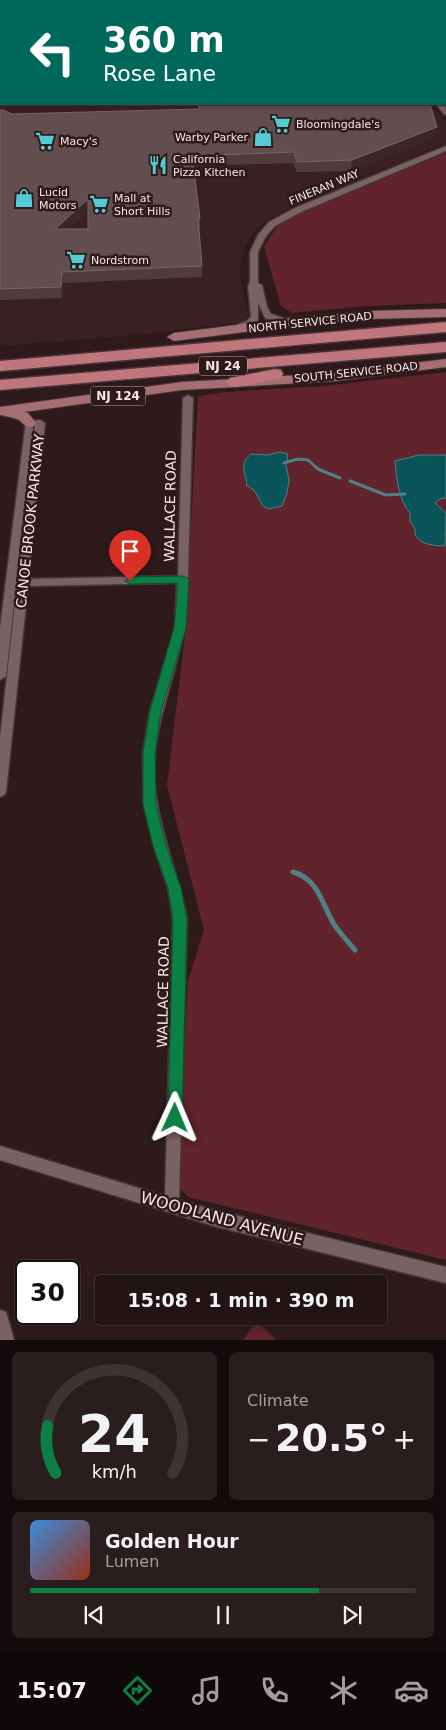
<!DOCTYPE html>
<meta charset="utf-8">
<style>
:root{--surface:#221414;--page:#2a1d1d;--text:#f1f3f6;--muted:#a29ea0;--line:#3f3334;--accent:#0b8043}
body{margin:0;font-family:"DejaVu Sans",sans-serif;background:var(--page);color:var(--text);height:100vh;display:flex;flex-direction:column;font-size:19px;white-space:nowrap}
*{box-sizing:border-box;margin:0}
p{font-size:16px;color:var(--muted)}
.icon{flex:none;width:28px;height:28px;fill:none;stroke:currentColor;stroke-width:2;stroke-linecap:round;stroke-linejoin:round}
.map{position:relative;height:1340px;overflow:hidden}
.sheet{display:flex;flex-direction:column;gap:12px;padding:12px;background:#130b0b;flex:1}
.sheet>*{flex:none}
.banner{position:absolute;left:0px;top:0px;width:446px;height:105px;box-shadow:0 2px 8px #0003,0 0 0 1px var(--line);background:#00695c;color:#fff;overflow:hidden}
.speed{position:absolute;left:15px;top:1260px;display:flex;gap:10px;font-size:25px;font-weight:700;text-align:center}
.speed>*{display:grid;place-content:center;width:65px;height:65px;border-radius:50%;background:var(--surface);box-shadow:0 2px 8px #0003,0 0 0 1px var(--line);line-height:1}
.speed .limit{border:2px solid #111;border-radius:8px;background:#fff;color:#111}
.pin{position:absolute;display:grid;place-items:center;width:42px;height:42px;color:#fff;margin:-51px -21px;border-radius:50% 50% 50% 0;rotate:-45deg;box-shadow:0 0 5px #0007}
.pin .icon{rotate:45deg}
.me{position:absolute;width:55px;margin:-28px;rotate:1deg;stroke-linejoin:round;filter:drop-shadow(0 0 4px #0008)}
.turn{display:flex;align-items:center;gap:18px;height:105px;padding:0 20px;font-size:22px}
.turn .icon{width:65px;height:65px;stroke-width:2.5}
.turn b{display:block;font-size:35px;line-height:42px}
.big{font-size:38px;font-weight:800;line-height:1.1}
.sheet .tile{flex:1;display:flex;flex-direction:column;justify-content:center;gap:8px;min-width:0;padding:0 18px;border-radius:8px;background:var(--page)}
.sheet .dial{align-items:center;gap:0}
.dial svg{height:130px;overflow:visible;fill:none;stroke:var(--line);stroke-width:7;stroke-linecap:round;text-anchor:middle}
.dial text{fill:var(--text);stroke:none}
.song{display:flex;align-items:center;gap:15px}
.cover{width:60px;height:60px;border-radius:8px;background:linear-gradient(135deg,hsl(210 70% 55%),hsl(10 70% 35%))}
.played{height:5px;border-radius:2px;background:linear-gradient(90deg,var(--accent) 75%,var(--line) 75%)}
.keys{display:flex;justify-content:space-around;direction:ltr}
.heat{display:flex;justify-content:space-between;align-items:center;font-size:28px;direction:ltr}
.sheet .tiles{flex:1;display:grid;gap:12px;grid-template-columns:1fr 1fr}
.tile:last-child{grid-column:span 2}
.trip{position:absolute;left:95px;top:1275px;width:292px;height:50px;border-radius:5px;background:var(--surface);box-shadow:0 2px 8px #0003,0 0 0 1px var(--line);font-weight:800;line-height:50px;text-align:center}
.tabs{display:flex;height:80px;justify-content:space-around;align-items:center;background:#0e0808;color:var(--muted)}
.tabs .icon{width:35px;height:35px}
.tabs .on{color:var(--accent)}
.tabs b{font-size:22px;color:var(--text)}
.map>svg:first-child{display:block}
</style>
<div class="map">
<svg width="446" height="1340" viewBox="0 0 446 1340">
<rect width="100%" height="100%" fill="#2e1a1b"/>
<path fill="#3b2023" d="M0 104H430L446 122V143L285 210 266 221 255 231 246 245 241 261 240 277 248 314 245 320 238 323 125 336 0 346Z"/>
<g fill="#61232c">
<path d="M446 153V303L367 306 292 313 281 306 264 247 276 228 293 216Z"/>
<path d="M446 372V1260L188 1197 178 1186 188 981 204 930 167 785 185 636 198 396 226 392 324 386Z"/>
<path d="M257 1321 276 1340H243Z"/>
</g>
<g fill="#095459" stroke="#508084">
<path d="M279 452 288 454 286 465 289 480 287 493 282 506 269 509 263 506 254 490 246 485 247 483C244 471 240 463 251 454L268 455Z"/>
<path d="M419 455H446V498L440 499 435 503 446 513 445 546C434 546 413 544 415 529L410 521V513C399 501 396 477 395 461Z"/>
</g>
<g fill="none" stroke-linecap="round" stroke-linejoin="round">
<g stroke="#508084" stroke-width="3">
<path d="M284 463 298 459 308 460 318 469 340 478"/>
<path d="M350 481 386 495 405 494"/>
</g>
<path stroke="#508084" stroke-width="4" d="M293 872 295 873"/>
<path stroke="#508084" stroke-width="5" d="M293 872C319 879 322 905 335 926 341 934 348 942 355 950"/>
<g stroke="#463638" stroke-width="3">
<g id="street">
<path d="M436 104H442L446 108V115L444 114Z"/>
<path d="M446 146V151L301 212 275 226 266 236 258 252V283L262 285 267 307 271 314 295 322 291 325 265 318 258 302V320C252 326 243 331 234 330V326L247 321 251 317 248 286 250 282V252L258 235 269 222 295 208Z"/>
<path d="M188 395 193 398 187 610C182 658 161 703 155 751 149 810 176 863 187 919L179 1200 214 1210 446 1267V1283L214 1226 0 1160V1146L165 1196 173 919 168 888 154 846 144 805 143 753 150 711 175 628 177 583 28 586 6 792 4 795 0 797V738L17 586H16L6 676 0 680V628L26 421 40 420 45 423 28 579 178 576 183 398ZM33 426H35L18 580H16Z"/>
<path d="M0 1310 6 1312 14 1340H0Z"/>
</g>
</g>
<g stroke="#463638" stroke-width="2">
<g id="primary">
<path d="M445 36H446L445 43Z"/>
<rect x="0" y="96" width="1" height="6"/>
<path d="M446 309V317L369 319 291 326 174 341 167 337 174 333 291 318 369 311Z"/>
<path d="M446 359V367L335 381 182 390 24 412 28 413 36 423 34 426C24 429 24 422 17 419 12 417 5 416 0 415V407L182 382 335 373Z"/>
</g>
</g>
<g stroke="#463638" stroke-width="3">
<g id="highway">
<path d="M446 322V332L0 371V361Z"/>
<path d="M446 342V352L0 390V380Z"/>
<path d="M275 369 281 370 283 374 281 378 236 387 230 386 227 382 230 378Z"/>
</g>
</g>
<use href="#street" fill="#7a6163" fill-rule="evenodd"/>
<use href="#primary" fill="#a56e73" fill-rule="evenodd"/>
<use href="#highway" fill="#c1767d" fill-rule="evenodd"/>
</g>
<path fill="#513c3d" fill-rule="evenodd" d="M198 104 435 137 351 171 297 172 293 163 193 166 200 218V229H199L202 266V277L63 283 62 298 0 300V110L12 114 198 109ZM88 211V229H68Z"/>
<g fill="#3c2728">
<path d="M437 127 435 137 351 171 352 160Z"/>
<path d="M88 199 89 210 56 240 55 229Z"/>
<path d="M62 272 63 283 62 298 61 287Z"/>
</g>
<path fill="#634e4f" stroke="#7a6667" fill-rule="evenodd" d="M199 104H430L437 127 352 160 297 162 294 152 192 156 200 218H198L202 266 62 272 61 287 0 289V110H3L12 114 200 109ZM88 199V229H55Z"/>
<path fill="#0b8043" stroke="#07532c" d="M183 576 189 579 186 628 161 711 155 753 156 804 166 846 181 888 187 919 182 1118 180 1123 175 1125 170 1123 168 1118 173 919 168 888 153 846 143 804V753L150 711 174 628 178 583 130 584 125 581 130 577Z"/>
<defs>
<g id="supermarket-bare" transform="scale(1.5)"><path d="M-6-5.5h2.5l.6 2H6L4.5 2H-2.5L-4.4-4H-6ZM-1.5 3.2a1.3 1.3 0 1 0 .1 0ZM3 3.2a1.3 1.3 0 1 0 .1 0Z" fill="#51ccd5" stroke="#2e1a1b" stroke-width="2.5" paint-order="stroke"/></g>
<g id="shop-bare" transform="scale(1.5)"><path d="M-5-2.5h2.3a2.7 3.5 0 0 1 5.4 0H5L5.5 6h-11ZM-1.5-2.5h3a1.5 2.3 0 0 0-3 0Z" fill="#51ccd5" stroke="#2e1a1b" stroke-width="2.5" paint-order="stroke"/></g>
<g id="restaurant-bare" transform="scale(1.5)"><path d="M-5-6h1v4h1v-4h1v4h1v-4h1v5L-1.5 .5V6h-2V.5L-5-1ZM5-6V6H3V1.5H1.5Q1.5-4 5-6Z" fill="#51ccd5" stroke="#2e1a1b" stroke-width="2.5" paint-order="stroke"/></g>
</defs>
<g fill-rule="evenodd">
<use href="#supermarket-bare" x="281" y="124"/>
<use href="#shop-bare" x="263" y="137"/>
<use href="#supermarket-bare" x="45" y="141"/>
<use href="#restaurant-bare" x="158" y="165"/>
<use href="#shop-bare" x="24" y="198"/>
<use href="#supermarket-bare" x="99" y="204"/>
<use href="#supermarket-bare" x="76" y="260"/>
</g>
<g text-anchor="middle" stroke-width="5" stroke-linejoin="round" paint-order="stroke">
<g font-size="11" fill="#f5e6e7" stroke="#2e1a1b" text-anchor="start">
<text x="296" y="128">Bloomingdale's</text>
<text x="248" y="141" text-anchor="end">Warby Parker</text>
<text x="60" y="145">Macy's</text>
<text x="173" y="163">California<tspan x="173" dy="13">Pizza Kitchen</tspan></text>
<text x="39" y="196">Lucid<tspan x="39" dy="13">Motors</tspan></text>
<text x="114" y="202">Mall at<tspan x="114" dy="13">Short Hills</tspan></text>
<text x="91" y="264">Nordstrom</text>
</g>
<g font-size="11" fill="#f5e6e7" stroke="#2e1a1b">
<text transform="translate(324 187) rotate(-23)" y="4">FINERAN WAY</text>
<text transform="translate(310 322) rotate(-6)" y="4">NORTH SERVICE ROAD</text>
<text transform="translate(356 372) rotate(-6)" y="4">SOUTH SERVICE ROAD</text>
</g>
<g fill="#2e1a1b" stroke="#b9a9aa" stroke-width="1">
<rect x="199" y="356.5" width="48" height="19" rx="4"/>
<rect x="90.5" y="386.5" width="55" height="19" rx="4"/>
</g>
<g font-size="12" font-weight="bold" fill="#f5e6e7">
<text x="223" y="370">NJ 24</text>
<text x="118" y="400">NJ 124</text>
</g>
<g font-size="14" fill="#f5e6e7" stroke="#2e1a1b">
<text transform="translate(170 506) rotate(-89)" y="5">WALLACE ROAD</text>
<text transform="translate(30 521) rotate(-84)" y="5">CANOE BROOK PARKWAY</text>
<text transform="translate(163 992) rotate(-89)" y="5">WALLACE ROAD</text>
</g>
<g font-size="16" fill="#f5e6e7" stroke="#2e1a1b">
<text transform="translate(222 1218) rotate(15)" y="6">WOODLAND AVENUE</text>
</g>
</g>
</svg>
<div class="speed"><div class="limit">30</div></div>
<div class="pin" style="left:130px;top:581px;background:#d93025"><svg class="icon" aria-label="arrive" viewBox="0 0 24 24"><path d="M6 21V4h12l-3 4 3 4H6"/></svg></div>
<svg class="me" style="left:175px;top:1118px" viewBox="-20 -20 40 40"><path d="M0-17L14 15 0 8-14 15z" fill="#0b8043" stroke="#fff" stroke-width="4"/></svg>
<div class="trip">15:08 · 1 min · 390 m</div>
<div class="banner">
<div class="turn"><svg class="icon" aria-label="left" viewBox="0 0 24 24"><path d="M17 20v-9H6M10 6l-5 5 5 5"/></svg><div><b>360 m</b>Rose Lane</div></div>
</div>
</div>
<section class="sheet">
<div class="tiles">
<div class="tile dial"><svg viewBox="0 0 100 80">
<path d="M14 69A42 42 0 1 1 86 69"/>
<path d="M14 69A42 42 0 0 1 9 40" stroke="#0b8043"/>
<text x="50" y="56" font-size="32" font-weight="700">24</text>
<text x="50" y="72" font-size="11">km/h</text>
</svg></div>
<div class="tile"><p>Climate</p>
<div class="heat"><a>−</a><b class="big">20.5°</b><a>+</a></div>
</div>
<div class="tile">
<div class="song"><i class="cover"></i><div><b>Golden Hour</b><p>Lumen</p></div></div>
<div class="played"></div>
<div class="keys"><svg class="icon" aria-label="previous" viewBox="0 0 24 24"><path d="M18 5L8 12l10 7zM5 5v14"/></svg><svg class="icon" aria-label="pause" viewBox="0 0 24 24"><path d="M8 5v14M16 5v14"/></svg><svg class="icon" aria-label="next" viewBox="0 0 24 24"><path d="M6 5l10 7-10 7zM19 5v14"/></svg></div>
</div>
</div>
</section>
<nav class="tabs">
<b>15:07</b>
<svg class="icon on" aria-label="directions" viewBox="0 0 24 24"><path d="M12 3l9 9-9 9-9-9zM9 14v-3h6M13 9l2 2-2 2"/></svg>
<svg class="icon" aria-label="music" viewBox="0 0 24 24"><path d="M9 18V5l10-2v13"/><circle cx="6" cy="18" r="3"/><circle cx="16" cy="16" r="3"/></svg>
<svg class="icon" aria-label="phone" viewBox="0 0 24 24"><path d="M5 4h4l2 5-3 2q2 4 5 5l2-3 5 2v4C11 20 4 13 5 4z"/></svg>
<svg class="icon" aria-label="climate" viewBox="0 0 24 24"><path d="M12 3v18M4 7l16 10M4 17L20 7"/></svg>
<svg class="icon" aria-label="car" viewBox="0 0 24 24"><path d="M5 17H2v-5l4-1 3-4h7l3 4 3 1v5h-3M9 17h6M6 11h13"/><circle cx="7" cy="17" r="2"/><circle cx="17" cy="17" r="2"/></svg>
</nav>
